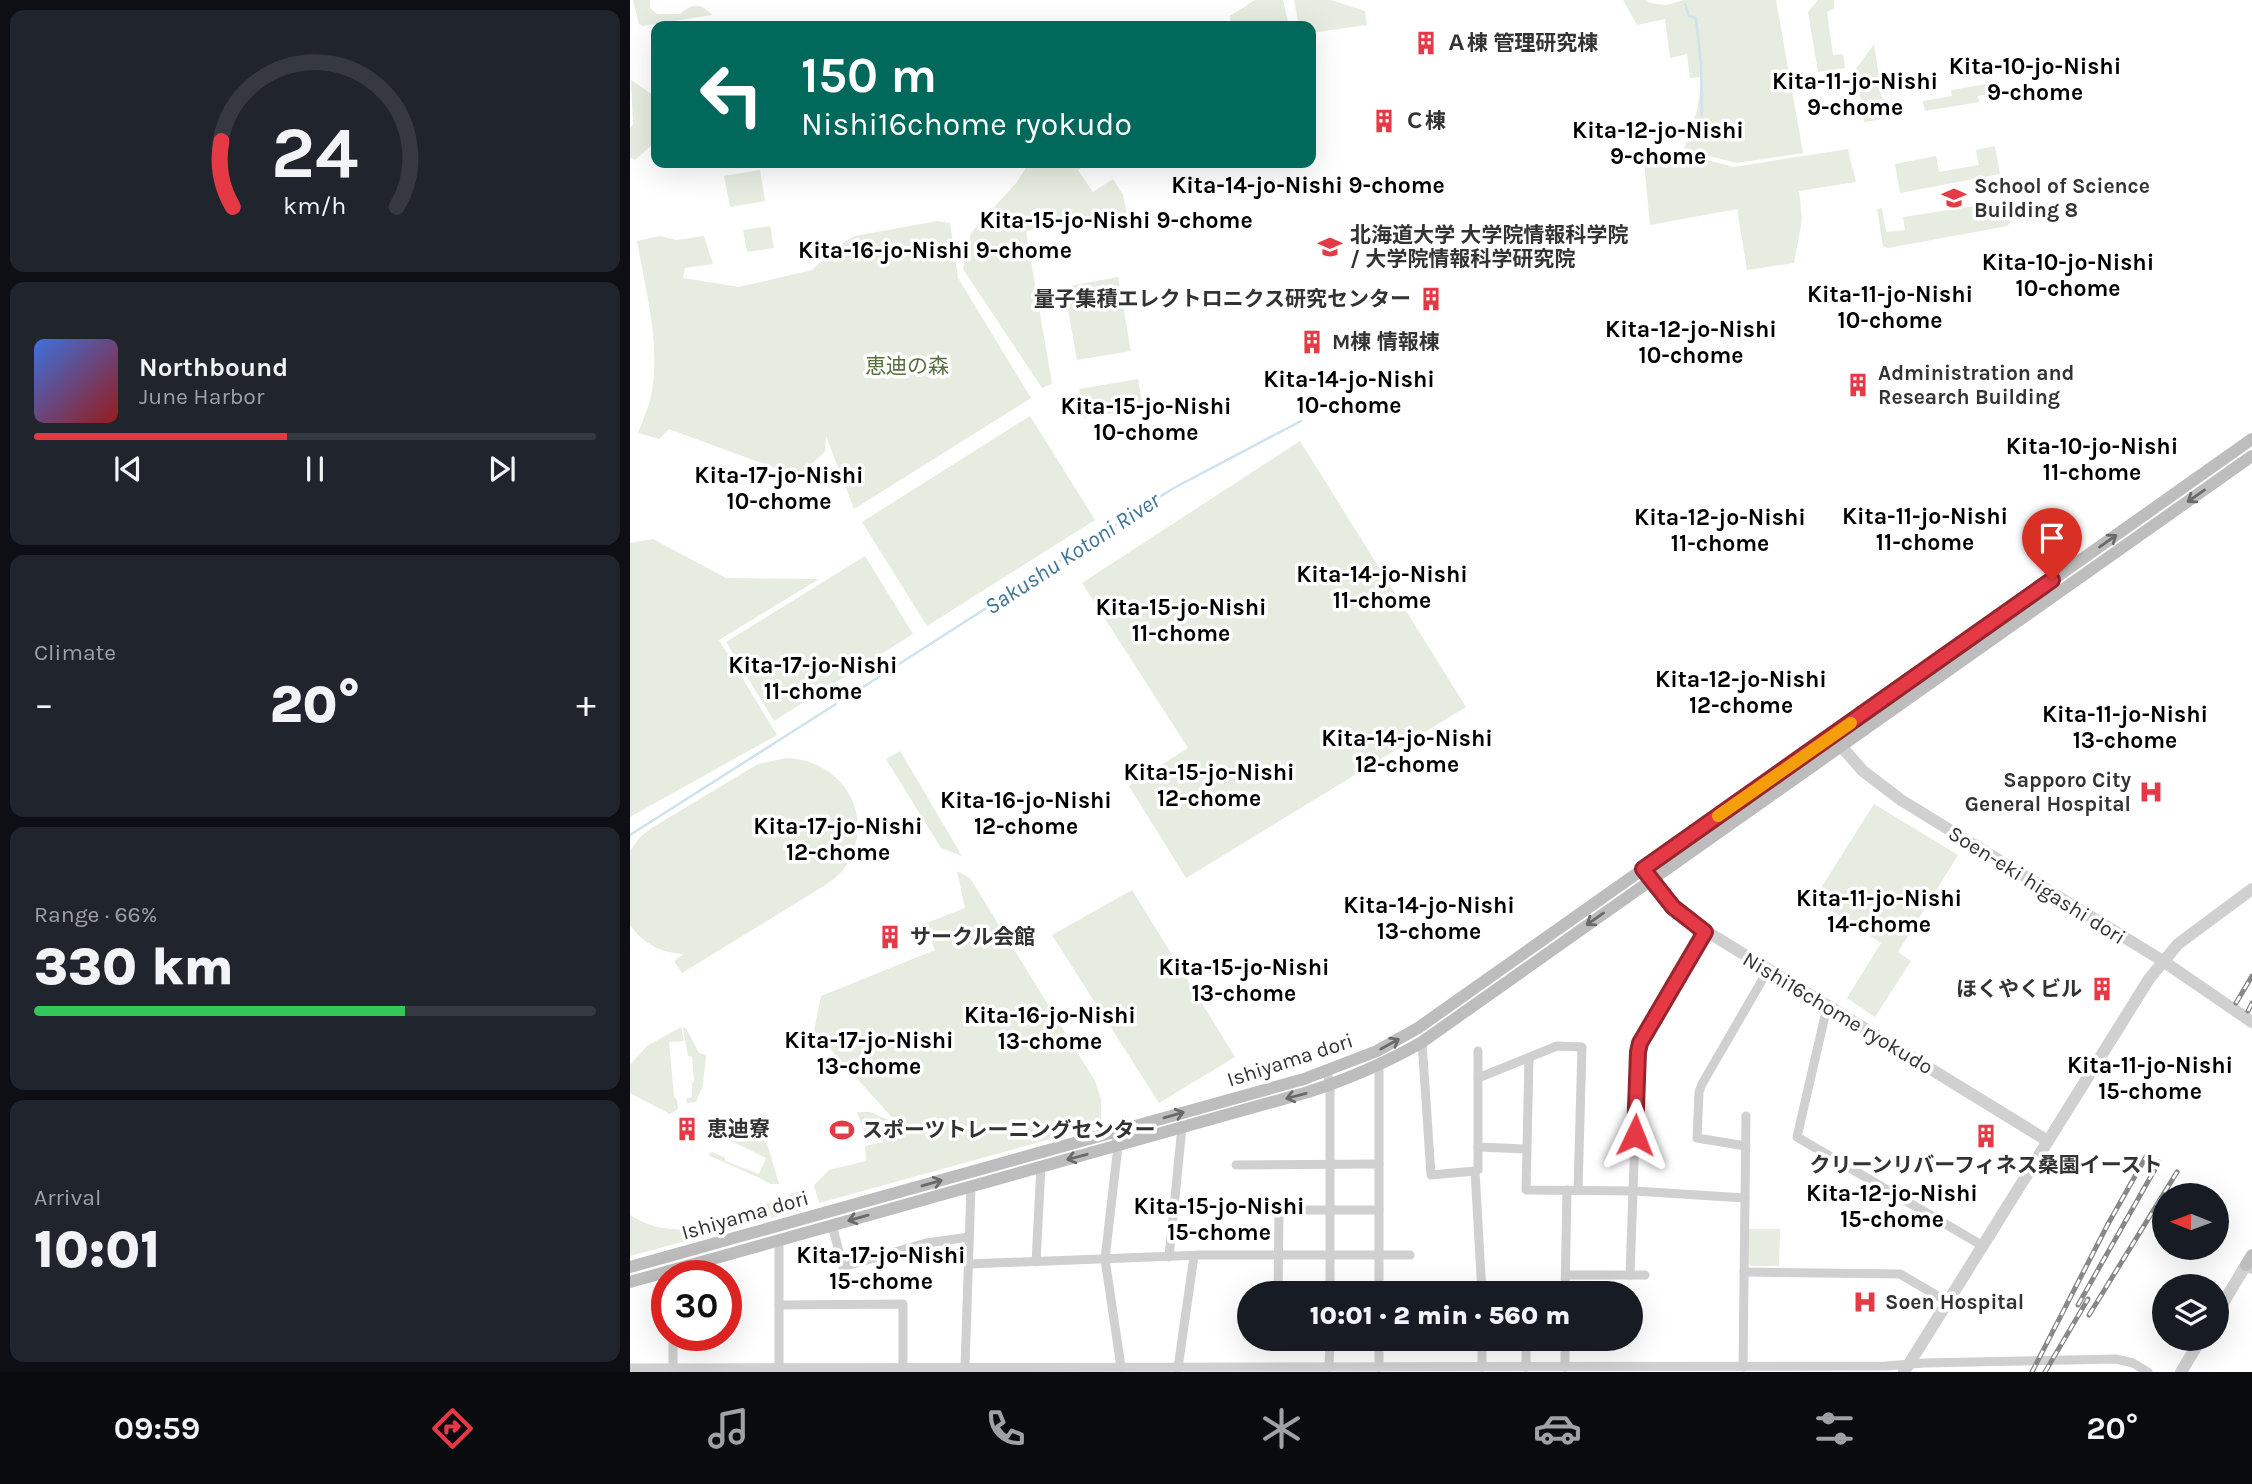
<!DOCTYPE html>
<meta charset="utf-8">
<style>
:root{--surface:#171b24;--page:#20242c;--text:#f1f3f6;--muted:#9ea1a6;--line:#363941;--accent:#e63946}
body{margin:0;font-family:Karla,"Noto Sans JP",sans-serif;background:var(--page);color:var(--text);height:100vh;display:flex;flex-direction:column;font-size:26px;white-space:nowrap}
*{box-sizing:border-box;margin:0}
p{font-size:23px;color:var(--muted)}
.icon{flex:none;width:38px;height:38px;fill:none;stroke:currentColor;stroke-width:2;stroke-linecap:round;stroke-linejoin:round}
.map{position:relative;flex:1;overflow:hidden}
.panel{display:flex;flex-direction:column;gap:10px;padding:10px;background:#0d0f14;width:630px}
.panel>*{flex:none}
.banner{position:absolute;left:21px;top:21px;width:665px;height:147px;border-radius:14px;box-shadow:0 7px 28px #0002;background:#00695c;color:#fff;overflow:hidden}
.needle{width:46px;rotate:271deg}
.tools{position:absolute;left:1522px;top:1183px;display:grid;gap:14px}
.tools a{display:grid;place-items:center;width:77px;height:77px;border-radius:50%;background:var(--surface);box-shadow:0 7px 28px #0002;font-size:35px}
.speed{position:absolute;left:21px;top:1260px;display:flex;gap:14px;font-size:35px;font-weight:700;text-align:center}
.speed>*{display:grid;place-content:center;width:91px;height:91px;border-radius:50%;background:var(--surface);box-shadow:0 7px 28px #0002;line-height:1}
.speed .limit{border:10px solid #d22;background:#fff;color:#111}
.pin{position:absolute;display:grid;place-items:center;width:60px;height:60px;color:#fff;margin:-72px -30px;border-radius:50% 50% 50% 0;rotate:-45deg;box-shadow:0 0 7px #0007}
.pin .icon{rotate:45deg}
.me{position:absolute;width:77px;margin:-38px;rotate:2deg;stroke-linejoin:round;filter:drop-shadow(0 0 5px #0008)}
.turn{display:flex;align-items:center;gap:24px;height:147px;padding:0 35px;font-size:32px}
.turn .icon{width:91px;height:91px;stroke-width:2.5}
.turn b{display:block;font-size:49px;line-height:60px}
.big{font-size:52px;font-weight:800;line-height:1.1}
.panel .tile{flex:1;display:flex;flex-direction:column;justify-content:center;gap:10px;min-width:0;padding:0 24px;border-radius:14px;background:var(--page)}
.panel .dial{align-items:center;gap:0}
.dial svg{height:182px;overflow:visible;fill:none;stroke:var(--line);stroke-width:7;stroke-linecap:round;text-anchor:middle}
.dial text{fill:var(--text);stroke:none}
.song{display:flex;align-items:center;gap:21px}
.cover{width:84px;height:84px;border-radius:10px;background:linear-gradient(135deg,hsl(220 70% 55%),hsl(0 70% 35%))}
.played{height:7px;border-radius:4px;background:linear-gradient(90deg,var(--accent) 45%,var(--line) 45%)}
.keys{display:flex;justify-content:space-around;direction:ltr}
.heat{display:flex;justify-content:space-between;align-items:center;font-size:38px;direction:ltr}
.charge{height:10px;border-radius:5px;background:linear-gradient(90deg,#34c759 66%,var(--line) 0)}
.trip{position:absolute;left:607px;top:1281px;width:406px;height:70px;border-radius:35px;background:var(--surface);box-shadow:0 7px 28px #0002;font-weight:800;line-height:70px;text-align:center}
.menu{display:flex;height:112px;justify-content:space-around;align-items:center;background:#090b0e;color:var(--muted)}
.menu .icon{width:49px;height:49px}
.menu .selected{color:var(--accent)}
.menu b{font-size:32px;color:var(--text)}
main{display:flex;flex:1;min-height:0}
.map>svg:first-child{display:block}
</style>
<main>
<section class="panel">
<div class="tile dial"><svg viewBox="0 0 100 80">
<path d="M14 69A42 42 0 1 1 86 69"/>
<path d="M14 69A42 42 0 0 1 9 40" stroke="#e63946"/>
<text x="50" y="56" font-size="32" font-weight="700">24</text>
<text x="50" y="72" font-size="11">km/h</text>
</svg></div>
<div class="tile">
<div class="song"><i class="cover"></i><div><b>Northbound</b><p>June Harbor</p></div></div>
<div class="played"></div>
<div class="keys"><svg class="icon" aria-label="previous" viewBox="0 0 24 24"><path d="M18 5L8 12l10 7zM5 5v14"/></svg><svg class="icon" aria-label="pause" viewBox="0 0 24 24"><path d="M8 5v14M16 5v14"/></svg><svg class="icon" aria-label="next" viewBox="0 0 24 24"><path d="M6 5l10 7-10 7zM19 5v14"/></svg></div>
</div>
<div class="tile"><p>Climate</p>
<div class="heat"><a>−</a><b class="big">20°</b><a>+</a></div>
</div>
<div class="tile"><p>Range · 66%</p><b class="big">330 km</b><div class="charge"></div></div>
<div class="tile"><p>Arrival</p><b class="big">10:01</b></div>
</section>
<div class="map">
<svg width="1622" height="1372" viewBox="0 0 1622 1372">
<rect width="100%" height="100%" fill="#fff"/>
<g fill="#e6ecdf">
<path d="M3 0H20V8L27 14H50C62 3 71 3 82 15L13 26 9 24Z"/>
<path d="M625 0H653L659 26H601L600 16Z"/>
<path d="M664 0H701L735 11 737 25 681 33V26H669Z"/>
<path d="M993 0H1017L1019 3 1037 5 1054 0H1146L1173 153 1107 163 1054 150 1067 111 1072 77 1060 78 1057 54 1040 58 1035 19 1007 25Z"/>
<path d="M1188 0H1204V8L1197 12 1203 55 1213 54 1215 68 1188 72 1178 12Z"/>
<path d="M1244 44 1255 119 1234 122 1226 69Z"/>
<path d="M1 80 26 97V122L23 144 5 160 0 157V129L3 124Z"/>
<path d="M1357 84 1359 94 1348 96 1349 102 1295 111 1293 101 1322 96 1321 90Z"/>
<path d="M1365 146 1370 174 1270 193 1265 164 1306 156 1309 172 1349 165 1346 150Z"/>
<path d="M1218 149 1226 182 1169 191 1172 219 1164 263 1117 270 1107 209 1020 225 1014 162 1058 155 1104 167Z"/>
<path d="M399 163H458L448 170 463 192 483 179 493 195 497 215 396 231 422 384 412 388 333 269 341 233 387 182Z"/>
<path d="M130 170 135 201 100 207 94 176Z"/>
<path d="M1378 201 1382 221 1377 226 1258 248 1253 246 1247 209 1252 208 1256 232 1275 230 1273 217Z"/>
<path d="M307 221 320 223 328 278 401 398 224 509 196 436 195 452 172 472H156L39 429 29 439 8 433C11 424 15 416 18 407 34 356 16 293 7 241L30 236 46 240 74 236 83 264 55 268 53 278 109 287 182 270 212 243 225 236Z"/>
<path d="M140 226 144 248 117 252 113 230Z"/>
<path d="M488 277 501 351 447 360 434 287Z"/>
<path d="M508 379 513 408 454 418 449 389Z"/>
<path d="M400 416 465 520 297 626 232 522Z"/>
<path d="M670 441 836 707 556 878 499 786 558 748 452 583Z"/>
<path d="M23 539 96 578 189 579 89 640 147 735 0 817V543Z"/>
<path d="M235 556 283 634 144 721 96 642Z"/>
<path d="M270 751 332 856 311 848 256 759Z"/>
<path d="M156 758C215 760 249 820 213 870 209 875 202 880 197 884L52 973 44 961 54 954C31 953 14 944 0 925V851L10 837 23 827 128 764Z"/>
<path d="M1244 804 1328 855 1268 952 1281 961 1245 1017 1217 998 1251 943 1184 899Z"/>
<path d="M327 871 340 878 465 1081 471 1099V1125L189 1203 184 1185 199 1170 236 1161 235 1146 253 1142 251 1127 234 1131 227 1112H240L268 1124 184 1031 191 996 305 950 294 924 335 908Z"/>
<path d="M502 890 605 1057 529 1103 422 935Z"/>
<path d="M51 1027 54 1041 39 1042 44 1097 47 1100 48 1109 40 1114 0 1093V1065L17 1046Z"/>
<path d="M53 1028H56L69 1053 76 1055 73 1085 66 1102 57 1103 56 1099 62 1097V1084L64 1081 62 1057 58 1056Z"/>
<path d="M123 1128 137 1143 149 1184H140L132 1179 78 1155 82 1152 95 1158V1161L129 1174 136 1158 89 1135 94 1131Z"/>
<path d="M169 1191 173 1192 178 1208 0 1256V1215C55 1251 116 1210 169 1191Z"/>
<path d="M1118 1229H1150L1149 1266H1121L1119 1264Z"/>
</g>
<g fill="none" stroke-linecap="round" stroke-linejoin="round">
<g stroke="#cfe2ee" stroke-width="2.5">
<path d="M1055 4 1059 16 1066 18 1071 63 1072 116"/>
<path d="M219 696 542 489 671 421"/>
<path d="M0 835 206 704"/>
</g>
<g stroke="#d0d0d0" stroke-width="9">
<path d="M1197 1007 1167 1137 1353 1246"/>
<path d="M792 1042 801 1175 845 1171"/>
<path d="M848 1051V1170L845 1171 852 1293"/>
<path d="M899 1058 896 1190 1004 1191 1115 1198"/>
<path d="M697 1072 700 1085V1293"/>
<path d="M848 1078 927 1046 952 1047 948 1190"/>
<path d="M485 1132 488 1146 475 1259 491 1367"/>
<path d="M1116 1146 1067 1138 1069 1092 1072 1084 1138 970"/>
<path d="M848 1147 896 1149"/>
<path d="M606 1165 749 1164"/>
<path d="M626 1210H749"/>
<path d="M202 1225 213 1267 296 1243 339 1237"/>
<path d="M539 1257 552 1127"/>
<path d="M406 1262 411 1166"/>
<path d="M338 1264 571 1255H780"/>
<path d="M1114 1272 1270 1274 1318 1302"/>
<path d="M936 1275H1015"/>
<path d="M1000 1275 1008 1052 1010 1043 1075 932"/>
<path d="M648 1293 649 1210"/>
<path d="M749 1293V1064"/>
<path d="M935 1293 937 1190"/>
<path d="M149 1305 273 1304V1367"/>
<path d="M43 1335V1368"/>
<path d="M749 1339V1367"/>
<path d="M149 1367V1240"/>
<path d="M335 1367 341 1186"/>
<path d="M699 1367 700 1339"/>
<path d="M852 1367V1339"/>
<path d="M896 1367V1339"/>
<path d="M935 1367V1339"/>
<path d="M1113 1367 1116 1116"/>
<path d="M0 1368 1256 1366 1294 1363 1486 1359 1503 1363 1518 1372"/>
<path d="M548 1368 564 1256"/>
</g>
<g stroke="#d0d0d0" stroke-width="12">
<path d="M1202 736 1233 771 1271 800 1533 961 1622 1022"/>
<path d="M1013 869 1043 907 1058 920 1418 1141"/>
<path d="M1587 1313 1616 1265 1622 1268"/>
<path d="M1274 1372 1519 979 1548 944 1622 889"/>
<path d="M1551 1372 1571 1339"/>
</g>
<g stroke="#bdbdbd" stroke-width="12">
<path d="M1616 1265 1622 1255"/>
<path d="M0 1267 674 1079 747 1051 788 1028 1622 439"/>
<path d="M0 1282 678 1092C718 1079 756 1063 792 1042L1622 456"/>
</g>
<g stroke="#888" stroke-width="5">
<g id="rail">
<path d="M1606 1003 1622 976"/>
<path d="M1618 1011 1622 1003"/>
<path d="M1448 1305 1529 1162"/>
<path d="M1459 1315 1547 1172"/>
<path d="M1402 1372 1478 1224 1517 1155"/>
<path d="M1415 1372 1458 1299"/>
</g>
</g>
<use href="#rail" stroke="#fff" stroke-width="2.5" stroke-dasharray="8" stroke-linecap="butt"/>
</g>
<defs><path id="oneway-shaft" d="M-6 0H5M1.5-3L5.5 0L1.5 3" fill="none" stroke-width="1.6" stroke-linecap="round" stroke-linejoin="round" transform="scale(1.75)"/></defs>
<g stroke="#6a6a6a">
<use href="#oneway-shaft" transform="translate(1566 496) rotate(145)"/>
<use href="#oneway-shaft" transform="translate(1478 541) rotate(-35)"/>
<use href="#oneway-shaft" transform="translate(965 919) rotate(145)"/>
<use href="#oneway-shaft" transform="translate(760 1044) rotate(-29)"/>
<use href="#oneway-shaft" transform="translate(666 1096) rotate(165)"/>
<use href="#oneway-shaft" transform="translate(544 1115) rotate(-16)"/>
<use href="#oneway-shaft" transform="translate(447 1157) rotate(165)"/>
<use href="#oneway-shaft" transform="translate(302 1183) rotate(-16)"/>
<use href="#oneway-shaft" transform="translate(228 1218) rotate(164)"/>
</g>
<g fill="none" stroke-linecap="round" stroke-linejoin="round">
<g stroke="#96252e" stroke-width="18">
<path id="route" d="M1005 1135 1008 1052 1010 1043 1075 932 1043 907 1013 869 1422 580"/>
</g>
<use href="#route" stroke="#e63946" stroke-width="12"/>
<path stroke="#f59e0b" stroke-width="12" d="M1088 816 1221 723"/>
</g>
<defs>
<g id="building-bare" transform="scale(1.89)"><path d="M-4-6H4V6H1V3H-1V6H-4ZM-2.5-4.3h1.7v1.8h-1.7ZM.8-4.3h1.7v1.8H.8ZM-2.5-1h1.7V.8h-1.7ZM.8-1h1.7V.8H.8Z" fill="#e63946" stroke="#fff" stroke-width="2.5" paint-order="stroke"/></g>
<g id="university-bare" transform="scale(1.89)"><path d="M0-5L7-2L0 1L-7-2ZM-4 1L0 2.5L4 1V4Q0 6-4 4Z" fill="#e63946" stroke="#fff" stroke-width="2.5" paint-order="stroke"/></g>
<g id="hospital-bare" transform="scale(1.89)"><path d="M-5-5h3v3.5h4V-5h3V5h-3V1.5h-4V5h-3Z" fill="#e63946" stroke="#fff" stroke-width="2.5" paint-order="stroke"/></g>
<g id="stadium-bare" transform="scale(1.89)"><path d="M0-5a6.5 5 0 1 0 0 10a6.5 5 0 1 0 0-10ZM-3.5-1.8h7v3.6h-7Z" fill="#e63946" stroke="#fff" stroke-width="2.5" paint-order="stroke"/></g>
</defs>
<g fill-rule="evenodd">
<use href="#building-bare" x="796" y="43"/>
<use href="#building-bare" x="754" y="121"/>
<use href="#university-bare" x="1324" y="198"/>
<use href="#university-bare" x="700" y="247"/>
<use href="#building-bare" x="801" y="299"/>
<use href="#building-bare" x="682" y="342"/>
<use href="#building-bare" x="1228" y="385"/>
<use href="#hospital-bare" x="1521" y="792"/>
<use href="#building-bare" x="260" y="937"/>
<use href="#building-bare" x="1472" y="989"/>
<use href="#building-bare" x="57" y="1129"/>
<use href="#stadium-bare" x="212" y="1130"/>
<use href="#building-bare" x="1356" y="1136"/>
<use href="#hospital-bare" x="1235" y="1302"/>
</g>
<g text-anchor="middle" stroke-width="7" stroke-linejoin="round" paint-order="stroke">
<g font-size="21" font-weight="bold" fill="#333" stroke="#fff" text-anchor="start">
<text x="816" y="50">Ａ棟 管理研究棟</text>
<text x="774" y="128">Ｃ棟</text>
<text x="1344" y="193">School of Science<tspan x="1344" dy="24">Building 8</tspan></text>
<text x="720" y="242">北海道大学 大学院情報科学院<tspan x="720" dy="24">/ 大学院情報科学研究院</tspan></text>
<text x="781" y="306" text-anchor="end">量子集積エレクトロニクス研究センター</text>
<text x="702" y="349">M棟 情報棟</text>
<text x="1248" y="380">Administration and<tspan x="1248" dy="24">Research Building</tspan></text>
<text x="1501" y="787" text-anchor="end">Sapporo City<tspan x="1501" dy="24">General Hospital</tspan></text>
<text x="280" y="944">サークル会館</text>
<text x="1452" y="996" text-anchor="end">ほくやくビル</text>
<text x="77" y="1136">恵迪寮</text>
<text x="232" y="1137">スポーツトレーニングセンター</text>
<text x="1356" y="1172" text-anchor="middle">クリーンリバーフィネス桑園イースト</text>
<text x="1255" y="1309">Soen Hospital</text>
</g>
<g font-size="21" fill="#56703f" stroke="#fff">
<text x="277" y="373">恵迪の森</text>
</g>
<g font-size="21" fill="#333" stroke="#fff">
<text transform="translate(1407 885) rotate(32)" y="7">Soen-eki higashi dori</text>
<text transform="translate(1208 1013) rotate(31)" y="7">Nishi16chome ryokudo</text>
<text transform="translate(660 1060) rotate(-18)" y="7">Ishiyama dori</text>
<text transform="translate(115 1215) rotate(-16)" y="7">Ishiyama dori</text>
</g>
<g font-size="23" font-weight="bold" fill="#000" stroke="#fff">
<text x="1405" y="74">Kita-10-jo-Nishi<tspan x="1405" dy="26">9-chome</tspan></text>
<text x="1225" y="89">Kita-11-jo-Nishi<tspan x="1225" dy="26">9-chome</tspan></text>
<text x="1028" y="138">Kita-12-jo-Nishi<tspan x="1028" dy="26">9-chome</tspan></text>
<text x="678" y="193">Kita-14-jo-Nishi 9-chome</text>
<text x="486" y="228">Kita-15-jo-Nishi 9-chome</text>
<text x="305" y="258">Kita-16-jo-Nishi 9-chome</text>
<text x="1438" y="270">Kita-10-jo-Nishi<tspan x="1438" dy="26">10-chome</tspan></text>
<text x="1260" y="302">Kita-11-jo-Nishi<tspan x="1260" dy="26">10-chome</tspan></text>
<text x="1061" y="337">Kita-12-jo-Nishi<tspan x="1061" dy="26">10-chome</tspan></text>
<text x="719" y="387">Kita-14-jo-Nishi<tspan x="719" dy="26">10-chome</tspan></text>
<text x="516" y="414">Kita-15-jo-Nishi<tspan x="516" dy="26">10-chome</tspan></text>
<text x="1462" y="454">Kita-10-jo-Nishi<tspan x="1462" dy="26">11-chome</tspan></text>
<text x="149" y="483">Kita-17-jo-Nishi<tspan x="149" dy="26">10-chome</tspan></text>
<text x="1295" y="524">Kita-11-jo-Nishi<tspan x="1295" dy="26">11-chome</tspan></text>
<text x="1090" y="525">Kita-12-jo-Nishi<tspan x="1090" dy="26">11-chome</tspan></text>
<text x="752" y="582">Kita-14-jo-Nishi<tspan x="752" dy="26">11-chome</tspan></text>
<text x="551" y="615">Kita-15-jo-Nishi<tspan x="551" dy="26">11-chome</tspan></text>
<text x="183" y="673">Kita-17-jo-Nishi<tspan x="183" dy="26">11-chome</tspan></text>
<text x="1111" y="687">Kita-12-jo-Nishi<tspan x="1111" dy="26">12-chome</tspan></text>
<text x="1495" y="722">Kita-11-jo-Nishi<tspan x="1495" dy="26">13-chome</tspan></text>
<text x="777" y="746">Kita-14-jo-Nishi<tspan x="777" dy="26">12-chome</tspan></text>
<text x="579" y="780">Kita-15-jo-Nishi<tspan x="579" dy="26">12-chome</tspan></text>
<text x="396" y="808">Kita-16-jo-Nishi<tspan x="396" dy="26">12-chome</tspan></text>
<text x="208" y="834">Kita-17-jo-Nishi<tspan x="208" dy="26">12-chome</tspan></text>
<text x="1249" y="906">Kita-11-jo-Nishi<tspan x="1249" dy="26">14-chome</tspan></text>
<text x="799" y="913">Kita-14-jo-Nishi<tspan x="799" dy="26">13-chome</tspan></text>
<text x="614" y="975">Kita-15-jo-Nishi<tspan x="614" dy="26">13-chome</tspan></text>
<text x="420" y="1023">Kita-16-jo-Nishi<tspan x="420" dy="26">13-chome</tspan></text>
<text x="239" y="1048">Kita-17-jo-Nishi<tspan x="239" dy="26">13-chome</tspan></text>
<text x="1520" y="1073">Kita-11-jo-Nishi<tspan x="1520" dy="26">15-chome</tspan></text>
<text x="1262" y="1201">Kita-12-jo-Nishi<tspan x="1262" dy="26">15-chome</tspan></text>
<text x="589" y="1214">Kita-15-jo-Nishi<tspan x="589" dy="26">15-chome</tspan></text>
<text x="251" y="1263">Kita-17-jo-Nishi<tspan x="251" dy="26">15-chome</tspan></text>
</g>
<g font-size="23" font-style="italic" fill="#3f7597" stroke="#fff">
<text transform="translate(442 553) rotate(-33)" y="8">Sakushu Kotoni River</text>
</g>
</g>
</svg>
<div class="tools">
<a><svg class="needle" viewBox="-14 -14 28 28"><path d="M0-13l5 13h-10z" fill="#e53935"/><path d="M0 13l5-13h-10z" fill="#9ea1a6"/></svg></a>
<a><svg class="icon" aria-label="layers" viewBox="0 0 24 24"><path d="M12 4l9 5-9 5-9-5zM3 14l9 5 9-5"/></svg></a>
</div>
<div class="speed"><div class="limit">30</div></div>
<div class="pin" style="left:1422px;top:580px;background:#d93025"><svg class="icon" aria-label="arrive" viewBox="0 0 24 24"><path d="M6 21V4h12l-3 4 3 4H6"/></svg></div>
<svg class="me" style="left:1005px;top:1135px" viewBox="-20 -20 40 40"><path d="M0-17L14 15 0 8-14 15z" fill="#e63946" stroke="#fff" stroke-width="4"/></svg>
<div class="trip">10:01 · 2 min · 560 m</div>
<div class="banner">
<div class="turn"><svg class="icon" aria-label="left" viewBox="0 0 24 24"><path d="M17 20v-9H6M10 6l-5 5 5 5"/></svg><div><b>150 m</b>Nishi16chome ryokudo</div></div>
</div>
</div>
</main>
<nav class="menu">
<b>09:59</b>
<svg class="icon selected" aria-label="directions" viewBox="0 0 24 24"><path d="M12 3l9 9-9 9-9-9zM9 14v-3h6M13 9l2 2-2 2"/></svg>
<svg class="icon" aria-label="music" viewBox="0 0 24 24"><path d="M9 18V5l10-2v13"/><circle cx="6" cy="18" r="3"/><circle cx="16" cy="16" r="3"/></svg>
<svg class="icon" aria-label="phone" viewBox="0 0 24 24"><path d="M5 4h4l2 5-3 2q2 4 5 5l2-3 5 2v4C11 20 4 13 5 4z"/></svg>
<svg class="icon" aria-label="climate" viewBox="0 0 24 24"><path d="M12 3v18M4 7l16 10M4 17L20 7"/></svg>
<svg class="icon" aria-label="car" viewBox="0 0 24 24"><path d="M5 17H2v-5l4-1 3-4h7l3 4 3 1v5h-3M9 17h6M6 11h13"/><circle cx="7" cy="17" r="2"/><circle cx="17" cy="17" r="2"/></svg>
<svg class="icon" aria-label="filters" viewBox="0 0 24 24"><path d="M4 7h16M4 17h16"/><circle cx="9" cy="7" r="2"/><circle cx="15" cy="17" r="2"/></svg>
<b>20°</b>
</nav>
